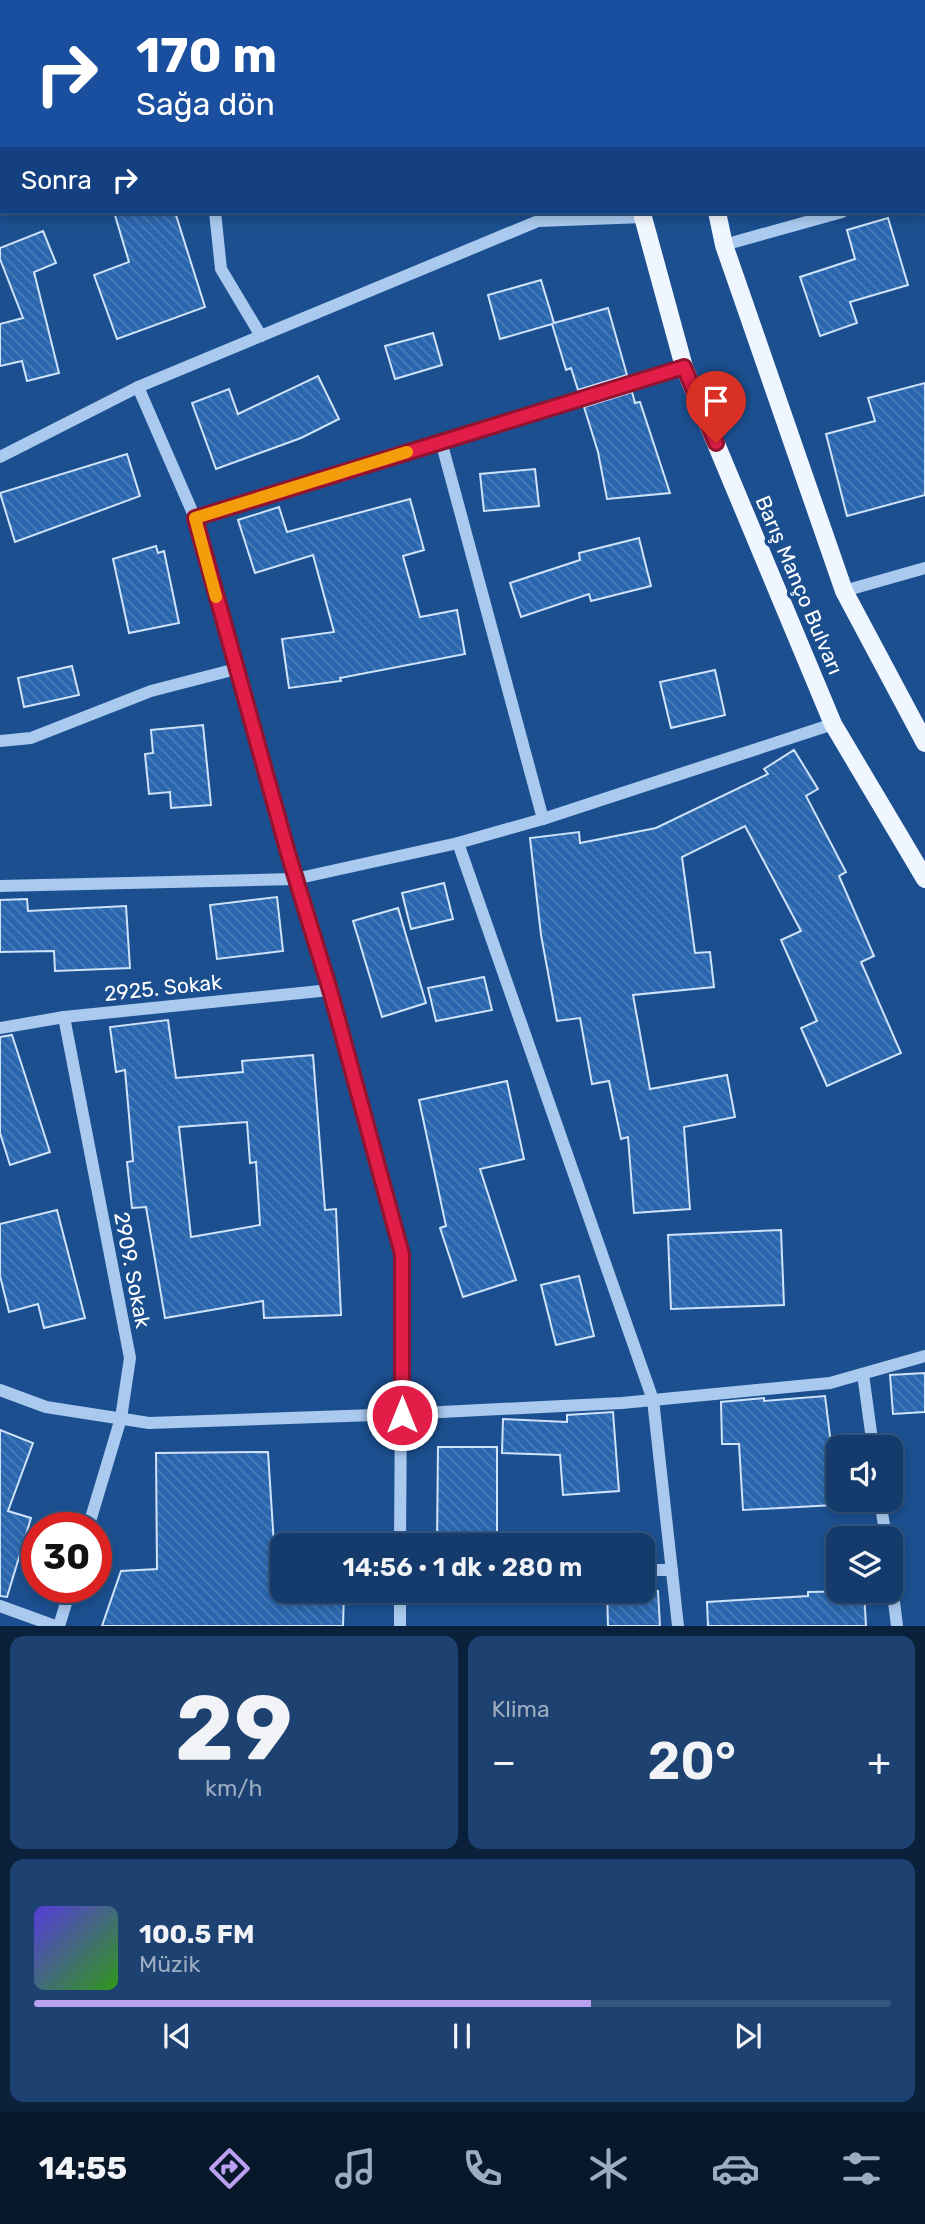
<!DOCTYPE html>
<html lang="tr">
<meta charset="utf-8">
<style>
:root{--surface:#143b6b;--page:#1d4271;--text:#f1f3f6;--muted:#9dadc1;--line:#33557e;--accent:#bca0f2}
body{margin:0;font-family:Rubik,sans-serif;background:var(--page);color:var(--text);height:100vh;display:flex;flex-direction:column;font-size:26px;white-space:nowrap}
*{box-sizing:border-box;margin:0}
p{font-size:23px;color:var(--muted)}
.icon{flex:none;width:38px;height:38px;fill:none;stroke:currentColor;stroke-width:2;stroke-linecap:round;stroke-linejoin:round}
.map{position:relative;height:1626px;overflow:hidden}
.side{display:flex;flex-direction:column;gap:10px;padding:10px;background:#0b203b;flex:1}
.side>*{flex:none}
.guide{position:absolute;left:0px;top:0px;width:926px;height:214px;box-shadow:0 4px 10px #0003,0 0 0 2px var(--line);background:#1a4fa0;color:#fff;overflow:hidden}
.fabs{position:absolute;left:826px;top:1435px;display:grid;gap:14px}
.fabs a{display:grid;place-items:center;width:77px;height:77px;border-radius:14px;background:var(--surface);box-shadow:0 4px 10px #0003,0 0 0 2px var(--line);font-size:35px}
.speed{position:absolute;left:21px;top:1512px;display:flex;gap:14px;font-size:35px;font-weight:700;text-align:center}
.speed>*{display:grid;place-content:center;width:91px;height:91px;border-radius:50%;background:var(--surface);box-shadow:0 4px 10px #0003,0 0 0 2px var(--line);line-height:1}
.speed .limit{border:10px solid #d22;background:#fff;color:#111}
.pin{position:absolute;display:grid;place-items:center;width:60px;height:60px;color:#fff;margin:-72px -30px;border-radius:50% 50% 50% 0;rotate:-45deg;box-shadow:0 0 7px #0007}
.pin .icon{rotate:45deg}
.me{position:absolute;width:77px;margin:-38px;rotate:0deg;stroke-linejoin:round;filter:drop-shadow(0 0 5px #0008)}
.turn{display:flex;align-items:center;gap:24px;height:147px;padding:0 21px;font-size:32px}
.turn .icon{width:91px;height:91px;stroke-width:2.5}
.turn b{display:block;font-size:49px;line-height:60px}
.then{display:flex;align-items:center;height:66px;padding:0 21px;background:#0003;gap:14px;font-size:26px}
.big{font-size:52px;font-weight:600;line-height:1.1}
.side .card{flex:1;display:flex;flex-direction:column;justify-content:center;gap:10px;min-width:0;padding:0 24px;border-radius:14px;background:var(--page)}
.side .dial{align-items:center;gap:0}
.dial b{font-size:91px;line-height:1}
.song{display:flex;align-items:center;gap:21px}
.cover{width:84px;height:84px;border-radius:10px;background:linear-gradient(135deg,hsl(250 70% 55%),hsl(110 70% 35%))}
.played{height:7px;border-radius:4px;background:linear-gradient(90deg,var(--accent) 65%,var(--line) 65%)}
.keys{display:flex;justify-content:space-around;direction:ltr}
.heat{display:flex;justify-content:space-between;align-items:center;font-size:38px;direction:ltr}
.side .tiles{flex:1;display:grid;gap:10px;grid-template-columns:1fr 1fr}
.card:last-child{grid-column:span 2}
.trip{position:absolute;left:270px;top:1533px;width:385px;height:70px;border-radius:14px;background:var(--surface);box-shadow:0 4px 10px #0003,0 0 0 2px var(--line);font-weight:600;line-height:70px;text-align:center}
.tabs{display:flex;height:112px;justify-content:space-around;align-items:center;background:#08182b;color:var(--muted)}
.tabs .icon{width:49px;height:49px}
.tabs .on{color:var(--accent)}
.tabs b{font-size:32px;color:var(--text)}
.map>svg:first-child{display:block}
</style>
<div class="map">
<svg width="925" height="1626" viewBox="0 0 925 1626">
<defs>
<pattern id="building-back-hatch" width="6" height="6" patternUnits="userSpaceOnUse" patternTransform="scale(1.75)"><rect width="6" height="6" fill="#2a66ad"/><path d="M-1 5l2 2M0 0l6 6M5-1l2 2" fill="none" stroke="#4a7db9"/></pattern>
</defs>
<rect width="100%" height="100%" fill="#1b4f8f"/>
<g fill="url(#building-back-hatch)" stroke="#cfe3fa" stroke-width="2" fill-rule="evenodd">
<path d="M114 212H175L205 307 117 339 94 275 129 262Z"/>
<path d="M888 218 908 285 850 302 857 323 820 336 800 277 855 259 847 230Z"/>
<path d="M43 231 56 263 34 272 59 373 27 381 22 361 0 366V324L23 318 0 259V248Z"/>
<path d="M541 280 554 323 608 308 627 375 578 390 571 368 566 370 552 324 500 339 488 295Z"/>
<path d="M433 333 442 365 395 379 385 346Z"/>
<path d="M318 376 339 419 301 438 216 469 192 403 229 389 238 414Z"/>
<path d="M925 383V495L847 516 826 434 875 421 868 398Z"/>
<path d="M632 392 635 403 640 402 670 493 607 499 598 452 584 407Z"/>
<path d="M127 454 140 496 15 542 0 493Z"/>
<path d="M535 469 539 506 484 511 480 474Z"/>
<path d="M410 499 424 550 403 556 420 617 457 610 465 654 340 678 341 681 289 688 282 639 334 632 313 555 255 573 238 520 279 507 287 532Z"/>
<path d="M639 538 651 586 591 601 589 594 521 617 510 583 580 560 579 553Z"/>
<path d="M156 546 158 553 164 551 179 623 129 633 113 559Z"/>
<path d="M72 666 79 695 24 707 18 678Z"/>
<path d="M715 670 725 715 671 728 660 682Z"/>
<path d="M203 725 211 805 171 808 170 792 149 794 145 754 153 753 151 730Z"/>
<path d="M794 750 818 789 806 796 846 872 839 876 874 956 861 962 901 1053 827 1086 801 1028 817 1021 781 940 801 931 745 826 682 857 695 953 710 952 714 987 633 995 650 1089 727 1075 735 1117 684 1127 690 1209 634 1213 628 1137 621 1139 609 1081 592 1084 580 1018 557 1021 541 935 530 838 579 832 580 843 656 828 768 774 764 769Z"/>
<path d="M444 883 453 919 411 929 402 893Z"/>
<path d="M277 897 283 951 217 959 210 905Z"/>
<path d="M27 899 28 911 126 906 130 968 55 971 54 951 0 952V900Z"/>
<path d="M398 908 426 1003 382 1017 353 921Z"/>
<path d="M484 977 492 1010 436 1021 428 988Z"/>
<path d="M168 1020 176 1078 243 1072 242 1061 313 1055 325 1210 336 1209 341 1315 264 1318 263 1301 165 1318 146 1207 132 1208 127 1162 133 1161 125 1070 116 1072 110 1027ZM247 1122 250 1163 256 1162 260 1225 191 1237 179 1127Z"/>
<path d="M12 1035 50 1152 10 1165 0 1133V1037Z"/>
<path d="M507 1081 524 1159 480 1169 516 1280 463 1297 440 1228 446 1226 419 1100Z"/>
<path d="M57 1210 85 1318 44 1328 38 1304 9 1312 0 1276V1224Z"/>
<path d="M781 1230 784 1305 671 1309 668 1235Z"/>
<path d="M579 1276 594 1336 556 1345 541 1285Z"/>
<path d="M925 1373V1412L893 1414 890 1375Z"/>
<path d="M825 1396 831 1444 834 1505 743 1510 739 1444H722L721 1402 764 1398V1401Z"/>
<path d="M613 1412 619 1491 563 1495 560 1455 502 1453 503 1419 567 1422V1415Z"/>
<path d="M0 1430 33 1443 8 1511 31 1518 7 1597 0 1596Z"/>
<path d="M438 1447H497V1544L437 1543Z"/>
<path d="M268 1452 277 1591H344L343 1626H102L121 1571 157 1569 156 1453Z"/>
<path d="M607 1591H658L660 1626H608Z"/>
<path d="M864 1591 866 1626H708L707 1602 808 1596V1592Z"/>
</g>
<g fill="none" stroke-linecap="round" stroke-linejoin="round">
<g stroke="#a9c9ee" stroke-width="12">
<path d="M211 0 212 2"/>
<path d="M476 0V2"/>
<path d="M924 189 925 188"/>
<path d="M215 212 221 269 261 336"/>
<path d="M724 245 842 212"/>
<path d="M138 387 195 518 295 879 330 990 402 1254 400 1545"/>
<path d="M441 441 543 819"/>
<path d="M0 457 138 387 538 221 643 217"/>
<path d="M195 518 684 367"/>
<path d="M844 591 925 568"/>
<path d="M0 741 31 738 151 691 236 669"/>
<path d="M458 843 653 1400 678 1626"/>
<path d="M0 886 295 879 458 843 543 819 833 724"/>
<path d="M64 1017 130 1358 121 1418 88 1528"/>
<path d="M0 1028 64 1017 330 990"/>
<path d="M863 1374 873 1447"/>
<path d="M0 1390 46 1407 149 1423 402 1414 622 1403 830 1383 925 1356"/>
<path d="M880 1500 886 1538"/>
<path d="M642 1570H672"/>
<path d="M891 1577 897 1626"/>
<path d="M400 1591V1626"/>
<path d="M0 1606 55 1626"/>
<path d="M59 1626 71 1587"/>
</g>
<g stroke="#f0f6ff" stroke-width="18">
<path d="M717 2 718 0"/>
<path d="M814 2 816 0"/>
<path d="M643 212V217L684 367 833 724 925 879"/>
<path d="M717 212 724 245 844 591 925 743"/>
</g>
</g>
<g fill="none" stroke-linecap="round" stroke-linejoin="round">
<g stroke="#92132f" stroke-width="18">
<path id="route" d="M402 1415V1254L330 990 288 853 195 518 684 367 716 443"/>
</g>
<use href="#route" stroke="#e11d48" stroke-width="12"/>
<path stroke="#f59e0b" stroke-width="12" d="M216 597 195 518 407 452"/>
</g>
<g text-anchor="middle" stroke-width="7" stroke-linejoin="round" paint-order="stroke">
<g font-size="21" fill="#fff" stroke="#1b4f8f">
<text transform="translate(799 585) rotate(67)" y="7">Barış Manço Bulvarı</text>
<text transform="translate(163 988) rotate(-6)" y="7">2925. Sokak</text>
<text transform="translate(132 1270) rotate(79)" y="7">2909. Sokak</text>
</g>
</g>
</svg>
<div class="fabs">
<a><svg class="icon" aria-label="sound" viewBox="0 0 24 24"><path d="M4 9h4l5-4v14l-5-4H4zM17 9q2 3 0 6"/></svg></a>
<a><svg class="icon" aria-label="layers" viewBox="0 0 24 24"><path d="M12 4l9 5-9 5-9-5zM3 14l9 5 9-5"/></svg></a>
</div>
<div class="speed"><div class="limit">30</div></div>
<div class="pin" style="left:716px;top:443px;background:#d93025"><svg class="icon" aria-label="arrive" viewBox="0 0 24 24"><path d="M6 21V4h12l-3 4 3 4H6"/></svg></div>
<svg class="me" style="left:402px;top:1415px" viewBox="-20 -20 40 40"><circle r="17" fill="#e11d48" stroke="#fff" stroke-width="3"/><path d="M0-11L8 9 0 5-8 9z" fill="#fff"/></svg>
<div class="trip">14:56 · 1 dk · 280 m</div>
<div class="guide">
<div class="turn"><svg class="icon" aria-label="right" viewBox="0 0 24 24"><path d="M7 20v-9h11M14 6l5 5-5 5"/></svg><div><b>170 m</b>Sağa dön</div></div>
<div class="then">Sonra<svg class="icon" aria-label="right" viewBox="0 0 24 24"><path d="M7 20v-9h11M14 6l5 5-5 5"/></svg></div>
</div>
</div>
<section class="side">
<div class="tiles">
<div class="card dial"><b>29</b><p>km/h</p></div>
<div class="card"><p>Klima</p>
<div class="heat"><a>−</a><b class="big">20°</b><a>+</a></div>
</div>
<div class="card">
<div class="song"><i class="cover"></i><div><b>100.5 FM</b><p>Müzik</p></div></div>
<div class="played"></div>
<div class="keys"><svg class="icon" aria-label="previous" viewBox="0 0 24 24"><path d="M18 5L8 12l10 7zM5 5v14"/></svg><svg class="icon" aria-label="pause" viewBox="0 0 24 24"><path d="M8 5v14M16 5v14"/></svg><svg class="icon" aria-label="next" viewBox="0 0 24 24"><path d="M6 5l10 7-10 7zM19 5v14"/></svg></div>
</div>
</div>
</section>
<nav class="tabs">
<b>14:55</b>
<svg class="icon on" aria-label="directions" viewBox="0 0 24 24"><path d="M12 3l9 9-9 9-9-9zM9 14v-3h6M13 9l2 2-2 2"/></svg>
<svg class="icon" aria-label="music" viewBox="0 0 24 24"><path d="M9 18V5l10-2v13"/><circle cx="6" cy="18" r="3"/><circle cx="16" cy="16" r="3"/></svg>
<svg class="icon" aria-label="phone" viewBox="0 0 24 24"><path d="M5 4h4l2 5-3 2q2 4 5 5l2-3 5 2v4C11 20 4 13 5 4z"/></svg>
<svg class="icon" aria-label="climate" viewBox="0 0 24 24"><path d="M12 3v18M4 7l16 10M4 17L20 7"/></svg>
<svg class="icon" aria-label="car" viewBox="0 0 24 24"><path d="M5 17H2v-5l4-1 3-4h7l3 4 3 1v5h-3M9 17h6M6 11h13"/><circle cx="7" cy="17" r="2"/><circle cx="17" cy="17" r="2"/></svg>
<svg class="icon" aria-label="filters" viewBox="0 0 24 24"><path d="M4 7h16M4 17h16"/><circle cx="9" cy="7" r="2"/><circle cx="15" cy="17" r="2"/></svg>
</nav>
